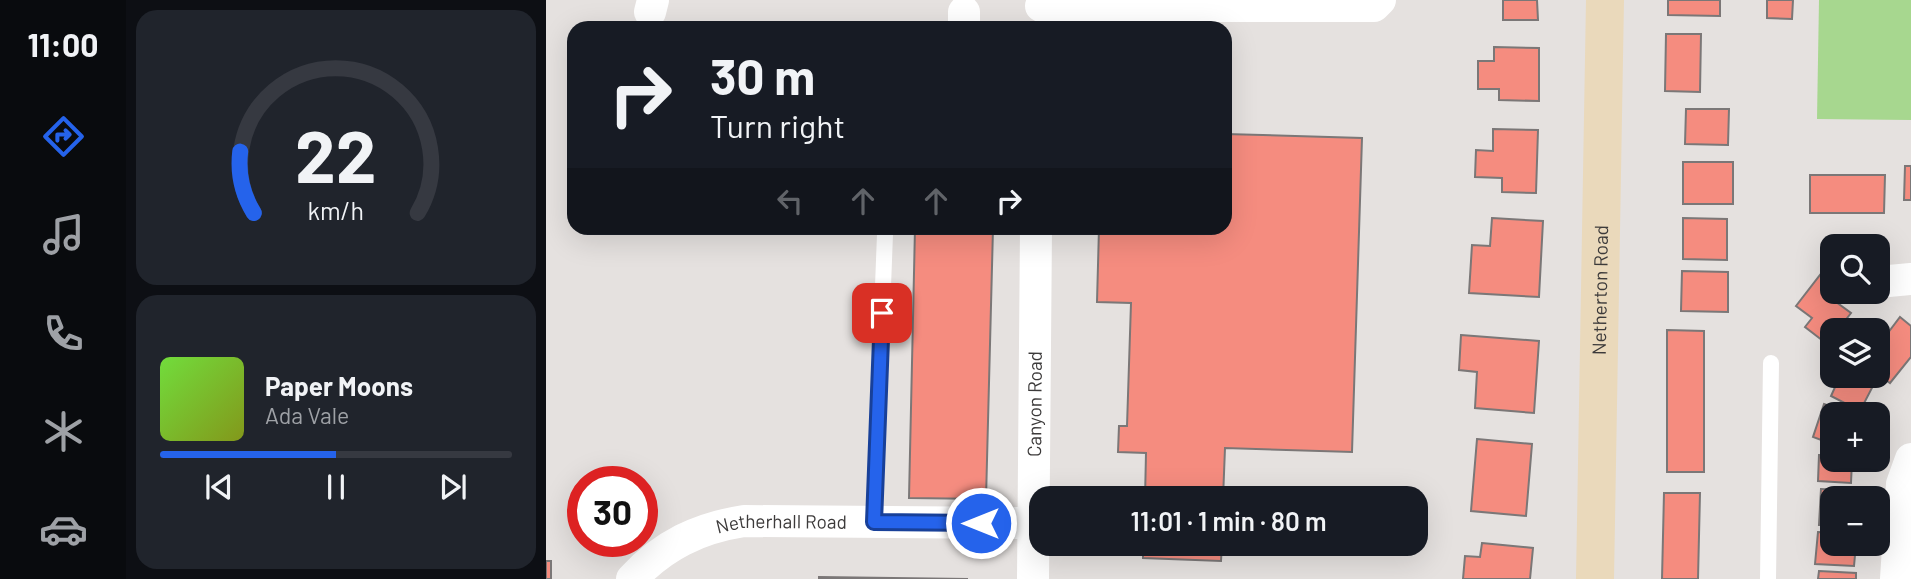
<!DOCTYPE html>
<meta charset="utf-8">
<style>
:root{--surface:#171b24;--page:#20242c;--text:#f1f3f6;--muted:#9ea1a6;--line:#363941;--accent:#2563eb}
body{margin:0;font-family:Barlow,sans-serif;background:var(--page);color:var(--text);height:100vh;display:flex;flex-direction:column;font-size:26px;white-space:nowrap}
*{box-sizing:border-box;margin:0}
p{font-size:23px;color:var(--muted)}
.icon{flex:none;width:38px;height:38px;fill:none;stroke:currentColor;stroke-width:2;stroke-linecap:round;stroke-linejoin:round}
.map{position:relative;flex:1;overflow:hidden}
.side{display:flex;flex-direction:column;gap:10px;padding:10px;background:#0d0f14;width:420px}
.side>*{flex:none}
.guide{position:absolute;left:21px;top:21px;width:665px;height:214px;border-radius:21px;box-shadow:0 7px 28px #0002;background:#171b24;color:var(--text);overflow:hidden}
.controls{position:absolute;left:1274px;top:234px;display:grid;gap:14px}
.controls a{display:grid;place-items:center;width:70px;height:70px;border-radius:14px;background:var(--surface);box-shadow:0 7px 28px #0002;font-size:35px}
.speed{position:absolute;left:21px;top:466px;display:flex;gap:14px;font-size:35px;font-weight:700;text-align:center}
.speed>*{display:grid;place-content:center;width:91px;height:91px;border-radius:50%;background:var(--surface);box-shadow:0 7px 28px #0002;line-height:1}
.speed .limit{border:10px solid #d22;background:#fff;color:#111}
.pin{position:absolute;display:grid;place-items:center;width:60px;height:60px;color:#fff;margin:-30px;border-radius:14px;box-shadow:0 4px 10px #0006}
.me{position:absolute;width:77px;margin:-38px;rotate:270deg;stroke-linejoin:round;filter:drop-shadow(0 0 5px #0008)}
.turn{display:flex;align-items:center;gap:24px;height:147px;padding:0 28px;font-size:32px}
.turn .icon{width:91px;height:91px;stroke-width:2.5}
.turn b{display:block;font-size:49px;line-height:60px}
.lanes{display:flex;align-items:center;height:66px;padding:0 28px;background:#0003;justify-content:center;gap:35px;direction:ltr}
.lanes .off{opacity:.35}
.side .widget{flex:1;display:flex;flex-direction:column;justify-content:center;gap:10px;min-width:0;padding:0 24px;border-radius:21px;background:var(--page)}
.side .dial{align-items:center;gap:0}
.dial svg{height:182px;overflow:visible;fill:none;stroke:var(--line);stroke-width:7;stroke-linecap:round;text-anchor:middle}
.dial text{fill:var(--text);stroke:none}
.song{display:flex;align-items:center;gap:21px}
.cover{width:84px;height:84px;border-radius:10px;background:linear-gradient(135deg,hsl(100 70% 55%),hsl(70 70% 35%))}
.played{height:7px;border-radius:4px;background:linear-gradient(90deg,var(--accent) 50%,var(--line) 50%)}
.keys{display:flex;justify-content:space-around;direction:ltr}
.trip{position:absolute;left:483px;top:486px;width:399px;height:70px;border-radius:21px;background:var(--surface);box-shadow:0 7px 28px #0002;font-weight:600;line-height:70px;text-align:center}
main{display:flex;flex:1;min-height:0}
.dock{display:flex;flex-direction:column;width:126px;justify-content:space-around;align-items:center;background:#090b0e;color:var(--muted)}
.dock .icon{width:49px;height:49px}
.dock .selected{color:var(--accent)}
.dock b{font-size:32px;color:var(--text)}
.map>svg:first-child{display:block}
</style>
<main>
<nav class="dock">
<b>11:00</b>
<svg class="icon selected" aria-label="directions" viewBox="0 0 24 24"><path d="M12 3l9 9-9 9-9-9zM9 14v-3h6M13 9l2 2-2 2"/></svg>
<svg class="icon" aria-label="music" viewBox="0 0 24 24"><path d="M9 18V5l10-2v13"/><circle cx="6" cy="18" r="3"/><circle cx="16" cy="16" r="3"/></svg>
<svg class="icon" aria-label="phone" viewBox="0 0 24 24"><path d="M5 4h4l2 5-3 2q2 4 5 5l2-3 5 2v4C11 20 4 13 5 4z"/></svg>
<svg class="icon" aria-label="climate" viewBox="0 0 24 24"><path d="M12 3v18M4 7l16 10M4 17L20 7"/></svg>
<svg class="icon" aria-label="car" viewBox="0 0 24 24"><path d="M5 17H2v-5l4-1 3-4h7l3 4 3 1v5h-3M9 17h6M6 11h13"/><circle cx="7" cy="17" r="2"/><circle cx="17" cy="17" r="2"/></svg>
</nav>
<section class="side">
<div class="widget dial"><svg viewBox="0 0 100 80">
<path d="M14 69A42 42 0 1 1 86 69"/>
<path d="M14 69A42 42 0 0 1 8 42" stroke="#2563eb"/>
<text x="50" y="56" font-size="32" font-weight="700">22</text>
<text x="50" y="72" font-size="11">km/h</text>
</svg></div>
<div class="widget">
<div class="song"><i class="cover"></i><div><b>Paper Moons</b><p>Ada Vale</p></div></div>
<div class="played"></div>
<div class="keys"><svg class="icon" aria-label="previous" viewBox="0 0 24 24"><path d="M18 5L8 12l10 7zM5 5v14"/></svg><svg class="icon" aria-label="pause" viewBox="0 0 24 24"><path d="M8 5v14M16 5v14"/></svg><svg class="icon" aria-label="next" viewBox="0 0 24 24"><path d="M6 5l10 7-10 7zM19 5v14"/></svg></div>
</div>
</section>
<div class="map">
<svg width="1365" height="579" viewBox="0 0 1365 579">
<rect width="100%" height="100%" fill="#e5e1df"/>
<path fill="#a7d78f" d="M1273 0H1365V120L1271 119Z"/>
<g fill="#f58c7f" stroke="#7b7777" stroke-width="2">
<path d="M957 0H991L992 20H957Z"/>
<path d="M1122 0H1174V16L1122 15Z"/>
<path d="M1221 0H1247L1246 19 1221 18Z"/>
<path d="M1120 34H1155L1154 92 1119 91Z"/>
<path d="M948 47 993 48V101L953 100V89H932V61H948Z"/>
<path d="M1140 109H1183L1182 145 1139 144Z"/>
<path d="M947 129 992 130 990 193 956 192V178L929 177 930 150 947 151Z"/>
<path d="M679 134 816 138 806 452 679 448 677 499H599L600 453 572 452 573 426H581L585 303 551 302 553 228H679Z"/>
<rect x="1137" y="162" width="50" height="42"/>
<path d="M1359 166H1365V200H1358Z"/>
<path d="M1264 175H1339L1338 213H1264Z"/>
<path d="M946 218 997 221 993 297 923 293 926 245 944 246Z"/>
<path d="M1137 218 1181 219V260L1137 259Z"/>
<path d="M369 228H447L440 499 363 498Z"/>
<path d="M1136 271 1182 272V312L1135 311Z"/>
<path d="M1274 275 1286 284V292H1291L1286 299 1305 313 1291 331H1286L1281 344 1259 327 1266 318 1250 306Z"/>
<path d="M1354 317 1365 326V357L1344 383 1332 374V346Z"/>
<path d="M1121 330 1158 331V472H1121Z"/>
<path d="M915 335 993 341 988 413 929 408 931 372 913 370Z"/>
<path d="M1294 376H1312L1328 384 1314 411 1285 396Z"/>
<path d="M1278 404 1308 415H1286V444L1267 437Z"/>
<path d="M931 439 986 444 980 516 925 511Z"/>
<path d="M1273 455H1286V460H1306L1305 483 1272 481Z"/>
<path d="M1275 489 1307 491 1306 499H1286V525H1273Z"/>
<path d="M1118 493H1154L1152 579H1116Z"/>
<path d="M1272 532 1286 533V544H1310L1308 566 1269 564Z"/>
<path d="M936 543 987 548 984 579H917L919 556 934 557Z"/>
<path d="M597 544H676L675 561 597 558Z"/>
<rect x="0" y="561" width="5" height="18"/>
<path d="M1273 571 1310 573V579H1272Z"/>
<path d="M273 577 422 579H273Z"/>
</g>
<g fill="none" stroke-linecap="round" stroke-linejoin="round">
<g stroke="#fff" stroke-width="16">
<path d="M328 522 339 234"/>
<path d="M1222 579 1225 363"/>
</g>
<g stroke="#fff" stroke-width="32">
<path d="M495 6H828L834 0"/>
<path d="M104 12 107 0"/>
<path d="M418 28V12"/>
<path d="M1332 282 1365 279"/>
<path id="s1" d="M86 579C117 545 153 528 198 521L488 523"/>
<path id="s2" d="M487 579 490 228"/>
<path d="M1350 579 1356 484 1365 459"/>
</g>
<path stroke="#ead9bb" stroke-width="38" id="s3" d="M1049 579 1059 0"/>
</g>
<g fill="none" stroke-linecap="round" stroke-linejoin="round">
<g stroke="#184099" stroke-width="18">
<path id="route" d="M336 313 328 522 435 523"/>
</g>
<use href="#route" stroke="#2563eb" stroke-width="12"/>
</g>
<g text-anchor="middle" stroke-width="5" stroke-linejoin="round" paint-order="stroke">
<g font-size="19" fill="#3c3a3a" stroke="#fff">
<text dy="7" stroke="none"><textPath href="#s3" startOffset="289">Netherton Road</textPath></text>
<text dy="7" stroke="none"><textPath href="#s2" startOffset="175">Canyon Road</textPath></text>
<text dy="7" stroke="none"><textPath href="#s1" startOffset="166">Netherhall Road</textPath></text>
</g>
</g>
</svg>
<div class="controls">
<a><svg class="icon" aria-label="search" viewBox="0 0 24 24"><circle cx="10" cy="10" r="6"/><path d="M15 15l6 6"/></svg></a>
<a><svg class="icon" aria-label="layers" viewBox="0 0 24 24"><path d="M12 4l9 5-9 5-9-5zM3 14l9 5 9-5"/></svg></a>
<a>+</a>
<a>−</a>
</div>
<div class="speed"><div class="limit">30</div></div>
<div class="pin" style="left:336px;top:313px;background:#d93025"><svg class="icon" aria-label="arrive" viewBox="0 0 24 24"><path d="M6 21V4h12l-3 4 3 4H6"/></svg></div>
<svg class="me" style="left:435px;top:523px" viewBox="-20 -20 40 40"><circle r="17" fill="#2563eb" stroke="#fff" stroke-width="3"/><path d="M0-11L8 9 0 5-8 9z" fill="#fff"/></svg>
<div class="trip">11:01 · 1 min · 80 m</div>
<div class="guide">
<div class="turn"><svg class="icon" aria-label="right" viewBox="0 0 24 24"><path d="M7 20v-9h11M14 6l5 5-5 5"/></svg><div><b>30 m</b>Turn right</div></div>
<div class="lanes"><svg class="icon off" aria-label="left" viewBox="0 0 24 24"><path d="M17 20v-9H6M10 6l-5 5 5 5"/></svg><svg class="icon off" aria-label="ahead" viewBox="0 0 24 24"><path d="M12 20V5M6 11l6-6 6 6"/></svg><svg class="icon off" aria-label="ahead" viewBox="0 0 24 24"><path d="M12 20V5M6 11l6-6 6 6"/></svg><svg class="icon" aria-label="right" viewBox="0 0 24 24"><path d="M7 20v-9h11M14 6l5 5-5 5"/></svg></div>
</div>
</div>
</main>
